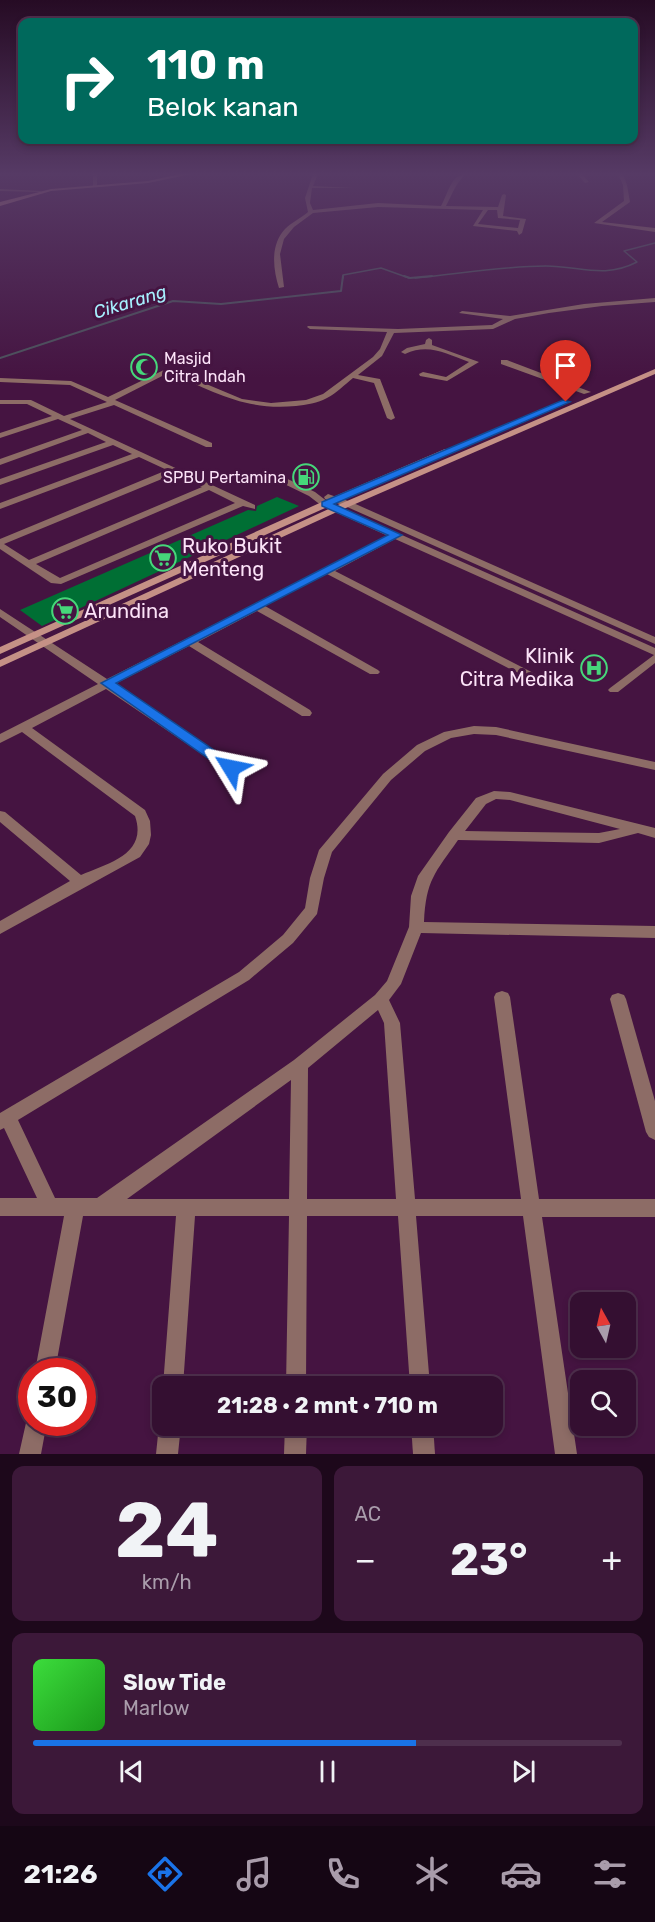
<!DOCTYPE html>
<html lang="id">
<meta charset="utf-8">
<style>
:root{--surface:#340f31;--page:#3c1839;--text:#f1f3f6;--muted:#a99cab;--line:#4e2f4d;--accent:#1a73e8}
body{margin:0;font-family:Rubik,sans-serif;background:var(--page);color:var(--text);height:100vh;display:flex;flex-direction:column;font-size:22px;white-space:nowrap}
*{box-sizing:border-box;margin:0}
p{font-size:20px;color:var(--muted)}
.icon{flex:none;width:33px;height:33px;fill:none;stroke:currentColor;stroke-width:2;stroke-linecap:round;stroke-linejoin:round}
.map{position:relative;height:1454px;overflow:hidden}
.panel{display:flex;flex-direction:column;gap:12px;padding:12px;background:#1d081b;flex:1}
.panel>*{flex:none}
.guide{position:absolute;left:18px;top:18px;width:620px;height:126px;border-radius:12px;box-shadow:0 3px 9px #0003,0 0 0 2px var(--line);background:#00695c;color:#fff;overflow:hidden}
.needle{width:39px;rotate:352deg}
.buttons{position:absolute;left:570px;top:1292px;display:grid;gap:12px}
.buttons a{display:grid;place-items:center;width:66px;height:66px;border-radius:12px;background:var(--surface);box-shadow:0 3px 9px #0003,0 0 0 2px var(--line);font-size:30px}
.speed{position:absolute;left:18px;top:1358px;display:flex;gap:12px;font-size:30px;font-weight:700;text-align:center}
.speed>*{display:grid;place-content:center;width:78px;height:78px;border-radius:50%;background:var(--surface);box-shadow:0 3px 9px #0003,0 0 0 2px var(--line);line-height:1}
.speed .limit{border:9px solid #d22;background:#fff;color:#111}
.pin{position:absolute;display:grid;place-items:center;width:51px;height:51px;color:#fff;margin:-62px -26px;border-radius:50% 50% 50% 0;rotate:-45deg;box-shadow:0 0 6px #0007}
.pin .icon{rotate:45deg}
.me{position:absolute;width:66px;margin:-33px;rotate:305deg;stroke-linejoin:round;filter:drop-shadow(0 0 4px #0008)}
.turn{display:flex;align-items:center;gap:21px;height:126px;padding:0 30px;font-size:27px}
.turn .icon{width:78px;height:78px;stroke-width:2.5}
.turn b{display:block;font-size:42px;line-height:51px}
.big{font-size:45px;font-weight:700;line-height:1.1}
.panel .card{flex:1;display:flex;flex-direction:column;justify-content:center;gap:9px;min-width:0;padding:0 21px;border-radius:12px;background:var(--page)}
.panel .dial{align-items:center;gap:0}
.dial b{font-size:78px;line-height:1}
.song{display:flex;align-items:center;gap:18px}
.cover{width:72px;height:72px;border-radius:9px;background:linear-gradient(135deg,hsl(120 70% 55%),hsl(120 70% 35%))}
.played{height:6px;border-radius:3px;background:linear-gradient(90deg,var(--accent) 65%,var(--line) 65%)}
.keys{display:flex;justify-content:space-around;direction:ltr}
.heat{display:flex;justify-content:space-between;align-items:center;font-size:33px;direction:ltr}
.panel .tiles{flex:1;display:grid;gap:12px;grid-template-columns:1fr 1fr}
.card:last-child{grid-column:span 2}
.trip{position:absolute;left:152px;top:1376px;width:351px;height:60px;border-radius:12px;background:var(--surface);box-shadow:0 3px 9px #0003,0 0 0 2px var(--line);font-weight:700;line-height:60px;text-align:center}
.menu{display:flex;height:96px;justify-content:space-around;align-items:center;background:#150614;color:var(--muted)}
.menu .icon{width:42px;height:42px}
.menu .on{color:var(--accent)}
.menu b{font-size:27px;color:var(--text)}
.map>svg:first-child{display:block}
</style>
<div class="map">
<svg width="655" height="1454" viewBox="0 0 655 1454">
<rect width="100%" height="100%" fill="#451441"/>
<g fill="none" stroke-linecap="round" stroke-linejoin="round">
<g stroke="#4c535c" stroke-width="1.5">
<path d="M343 278V275L381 268 409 278"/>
<path d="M415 278C458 274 503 266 546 266 580 266 604 279 637 262L624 251 655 243"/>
</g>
<g stroke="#4c535c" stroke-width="2">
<path d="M404 276 410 278 432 276"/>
<path d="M0 358 173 301 221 304 341 291 343 276"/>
</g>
</g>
<path fill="#006f34" d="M277 497 299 506 42 626 20 610 248 510 256 511 257 506Z"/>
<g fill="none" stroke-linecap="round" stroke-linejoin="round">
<g fill="#8d6c66" fill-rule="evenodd">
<path d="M93 174H97V187L93 186Z"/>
<path d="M313 174H318L313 186 353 188H312L310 203 313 210 378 203 441 206C448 194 451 174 466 174 455 184 453 193 446 206L498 207 502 195 504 194 506 195 503 216 526 219 522 233 519 235 517 231 473 226 483 210 378 207 313 213 294 227 284 239 280 254 284 287 279 288C273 269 270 245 285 229 292 222 301 218 308 212L305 198ZM488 210H497L498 218 520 220 518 228 478 224Z"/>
<path d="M577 174H582L589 182 585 183Z"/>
<path d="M618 174H623L627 185 630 202 602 222 655 228V232L594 223 624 201 623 185Z"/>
<path d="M0 189 40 191 42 192 0 191Z"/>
<path d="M655 298V302L602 306 549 313 515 319 493 329 394 333 382 356 358 375 380 379 395 418 391 420 387 418 374 383 353 378C344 385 337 393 327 398 318 403 306 405 296 406 243 411 215 391 168 373L115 400 212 443V447H206L114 405 70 419 255 505V509L243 506 61 584 51 583 0 549V539L167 470 139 457 0 509V503L132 454 113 445 0 485V479L106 442 88 433 0 465V459L82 430 58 419 0 438V433L52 416 27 404H0V400H31L64 416 107 402 70 385 0 382V378L71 381 108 397 168 368 242 399 271 403 306 400 323 394 373 357 380 349 387 332 310 329 307 327 308 326 398 329 492 325 503 319 459 313 462 311 510 316 584 304ZM174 474 202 487 29 560 4 544ZM209 490 235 503 60 578 36 564Z"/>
<path d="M429 338 432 340V345L479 362 447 381 420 376 419 374 423 372 446 377 469 362C446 354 429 343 405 354L401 352 407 348 425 344 426 340Z"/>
<path d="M501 360H507L591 392 584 394 501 364Z"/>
<path d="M275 473 315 492 328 502 655 648V663L618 692H610L608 690 610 688 654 655 395 539 335 571 551 682 553 684 551 686H543L327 574 265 606 378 670 380 672 378 674H370L257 611 198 642 310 710 312 713 310 716H302L189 646 115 684 235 765 237 768 235 771H227L106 689 32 728 145 810 150 821 151 835 149 844 140 857 0 934V921L70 881 0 822V811L5 812 81 875C109 863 148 854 135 816L22 732 0 743V734L98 684 0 617V609L107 679 388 536 322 506 309 496 272 478 271 476Z"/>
<path d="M328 494 351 502 655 637V644L345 506 325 499 324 497Z"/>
<path d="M474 726 496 727 655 762V770L496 735 474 734 451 738 425 751 391 780 332 852 324 878 317 914 293 943 249 980 18 1120 55 1198H97L294 1060 375 995 387 981 409 927 411 896 418 876 449 832 476 798 494 791 510 792 655 828V838L638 833 599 843 458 840C435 873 426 880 424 922L655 926V938L421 933 401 984 389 1000 400 1023 415 1199H521L494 997 496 993 502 991 508 993 510 997 539 1199H655V1217H542L577 1454H555L523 1216H416L430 1386H410L398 1216H307L306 1386H286L289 1216H195L183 1386H163L176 1216H83L55 1371H35L64 1216H0V1198H37L4 1128 0 1130V1113L239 972 283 935 305 908 310 878 319 850 383 774 417 745 444 732ZM496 799 510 800 620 829 599 833 465 831 486 804ZM378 1010 384 1023 396 1199H307L308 1068ZM291 1080 289 1199H127Z"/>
<path d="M618 993 624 995 626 999 655 1101V1140L649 1137 646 1132 610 999 612 995Z"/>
<path d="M32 1413V1422H47L41 1454H19L28 1414Z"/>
<path d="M162 1419V1425H181L178 1454H156L159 1425Z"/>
<path d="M285 1425H307L306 1454H284Z"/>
<path d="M411 1425H433L435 1454H413Z"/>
</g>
<g fill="#c59186" fill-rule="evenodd">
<path d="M180 174H192L148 183 51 191 0 206V202L51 189 148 181Z"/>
<path d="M655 369V374L339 511 0 667V660L333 507Z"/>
<path d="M445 449 452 451 0 654V647L333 497Z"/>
</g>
</g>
<linearGradient id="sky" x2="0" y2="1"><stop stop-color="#260b24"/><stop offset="0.46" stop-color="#563a65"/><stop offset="1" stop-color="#563a65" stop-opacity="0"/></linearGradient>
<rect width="655" height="378" fill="url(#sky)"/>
<path fill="#1a73e8" stroke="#114b97" stroke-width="1.5" d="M563 400 570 402 334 504 402 535 116 683 236 765 238 768 236 771H226L101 683 388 535 322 506V502Z"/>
<defs>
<g id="mosque-ring" transform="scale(1.35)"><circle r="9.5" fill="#451441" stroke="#46d77a" stroke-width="1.5"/><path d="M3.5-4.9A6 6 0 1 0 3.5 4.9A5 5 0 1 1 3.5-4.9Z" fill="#46d77a"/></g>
<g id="fuel-ring" transform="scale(1.35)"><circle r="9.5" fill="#451441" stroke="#46d77a" stroke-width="1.5"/><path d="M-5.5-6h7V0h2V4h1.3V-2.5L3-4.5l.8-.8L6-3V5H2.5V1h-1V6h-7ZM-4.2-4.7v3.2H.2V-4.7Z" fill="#46d77a"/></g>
<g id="supermarket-ring" transform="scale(1.35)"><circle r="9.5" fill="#451441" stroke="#46d77a" stroke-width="1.5"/><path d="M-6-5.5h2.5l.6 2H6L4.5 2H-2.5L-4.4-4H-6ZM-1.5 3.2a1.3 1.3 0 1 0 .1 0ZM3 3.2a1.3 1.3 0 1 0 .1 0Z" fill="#46d77a"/></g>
<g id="hospital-ring" transform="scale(1.35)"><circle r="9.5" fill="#451441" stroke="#46d77a" stroke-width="1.5"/><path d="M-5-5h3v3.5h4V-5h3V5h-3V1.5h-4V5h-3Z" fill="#46d77a"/></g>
</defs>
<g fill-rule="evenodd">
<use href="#mosque-ring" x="144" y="367"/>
<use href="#fuel-ring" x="306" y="477"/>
<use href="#supermarket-ring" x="163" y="558"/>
<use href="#supermarket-ring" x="65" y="611"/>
<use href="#hospital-ring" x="594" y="668"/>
</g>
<g text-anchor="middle" stroke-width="6" stroke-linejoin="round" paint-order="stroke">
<g font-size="16" fill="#fce3f8" stroke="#451441" text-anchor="start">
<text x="164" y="364">Masjid<tspan x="164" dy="18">Citra Indah</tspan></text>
<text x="286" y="483" text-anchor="end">SPBU Pertamina</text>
</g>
<g font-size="18" font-style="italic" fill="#a6f0fe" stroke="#451441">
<text transform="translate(130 302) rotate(-17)" y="6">Cikarang</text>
</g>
<g font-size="20" fill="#fce3f8" stroke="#451441" text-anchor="start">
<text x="182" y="553">Ruko Bukit<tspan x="182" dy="23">Menteng</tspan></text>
<text x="84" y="618">Arundina</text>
<text x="574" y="663" text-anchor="end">Klinik<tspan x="574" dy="23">Citra Medika</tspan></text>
</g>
</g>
</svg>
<div class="buttons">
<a><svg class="needle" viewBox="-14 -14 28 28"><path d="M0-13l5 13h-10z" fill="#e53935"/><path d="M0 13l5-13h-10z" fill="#a99cab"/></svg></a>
<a><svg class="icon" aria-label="search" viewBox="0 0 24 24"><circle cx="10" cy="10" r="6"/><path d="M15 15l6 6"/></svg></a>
</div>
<div class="speed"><div class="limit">30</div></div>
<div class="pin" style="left:566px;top:402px;background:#d93025"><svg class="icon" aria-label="arrive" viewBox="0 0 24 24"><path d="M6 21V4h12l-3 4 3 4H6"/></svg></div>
<svg class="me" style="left:231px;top:768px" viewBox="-20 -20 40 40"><path d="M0-17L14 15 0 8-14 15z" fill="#1a73e8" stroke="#fff" stroke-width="4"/></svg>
<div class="trip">21:28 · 2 mnt · 710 m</div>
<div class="guide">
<div class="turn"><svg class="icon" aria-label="right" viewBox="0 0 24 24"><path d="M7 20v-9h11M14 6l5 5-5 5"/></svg><div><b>110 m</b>Belok kanan</div></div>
</div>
</div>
<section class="panel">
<div class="tiles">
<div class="card dial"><b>24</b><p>km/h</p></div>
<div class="card"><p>AC</p>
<div class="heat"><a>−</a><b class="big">23°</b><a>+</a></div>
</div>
<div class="card">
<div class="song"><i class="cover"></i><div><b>Slow Tide</b><p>Marlow</p></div></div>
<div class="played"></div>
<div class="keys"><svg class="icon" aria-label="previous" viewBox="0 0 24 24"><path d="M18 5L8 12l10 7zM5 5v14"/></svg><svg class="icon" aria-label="pause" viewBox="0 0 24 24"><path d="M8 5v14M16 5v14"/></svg><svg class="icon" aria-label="next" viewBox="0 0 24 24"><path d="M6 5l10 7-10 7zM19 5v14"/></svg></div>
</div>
</div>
</section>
<nav class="menu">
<b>21:26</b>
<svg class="icon on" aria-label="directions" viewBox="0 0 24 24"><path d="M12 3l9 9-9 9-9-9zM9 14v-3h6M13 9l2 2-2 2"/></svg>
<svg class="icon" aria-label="music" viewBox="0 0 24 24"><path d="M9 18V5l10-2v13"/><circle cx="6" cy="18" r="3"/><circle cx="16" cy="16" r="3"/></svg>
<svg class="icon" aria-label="phone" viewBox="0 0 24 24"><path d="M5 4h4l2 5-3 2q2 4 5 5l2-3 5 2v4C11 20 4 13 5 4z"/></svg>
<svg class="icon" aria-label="climate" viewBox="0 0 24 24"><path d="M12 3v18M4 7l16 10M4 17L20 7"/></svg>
<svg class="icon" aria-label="car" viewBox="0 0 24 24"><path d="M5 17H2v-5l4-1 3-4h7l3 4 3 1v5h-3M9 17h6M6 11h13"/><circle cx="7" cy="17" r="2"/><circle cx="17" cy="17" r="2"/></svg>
<svg class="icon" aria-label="filters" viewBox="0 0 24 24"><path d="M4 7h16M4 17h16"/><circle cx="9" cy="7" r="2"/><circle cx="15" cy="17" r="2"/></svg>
</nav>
